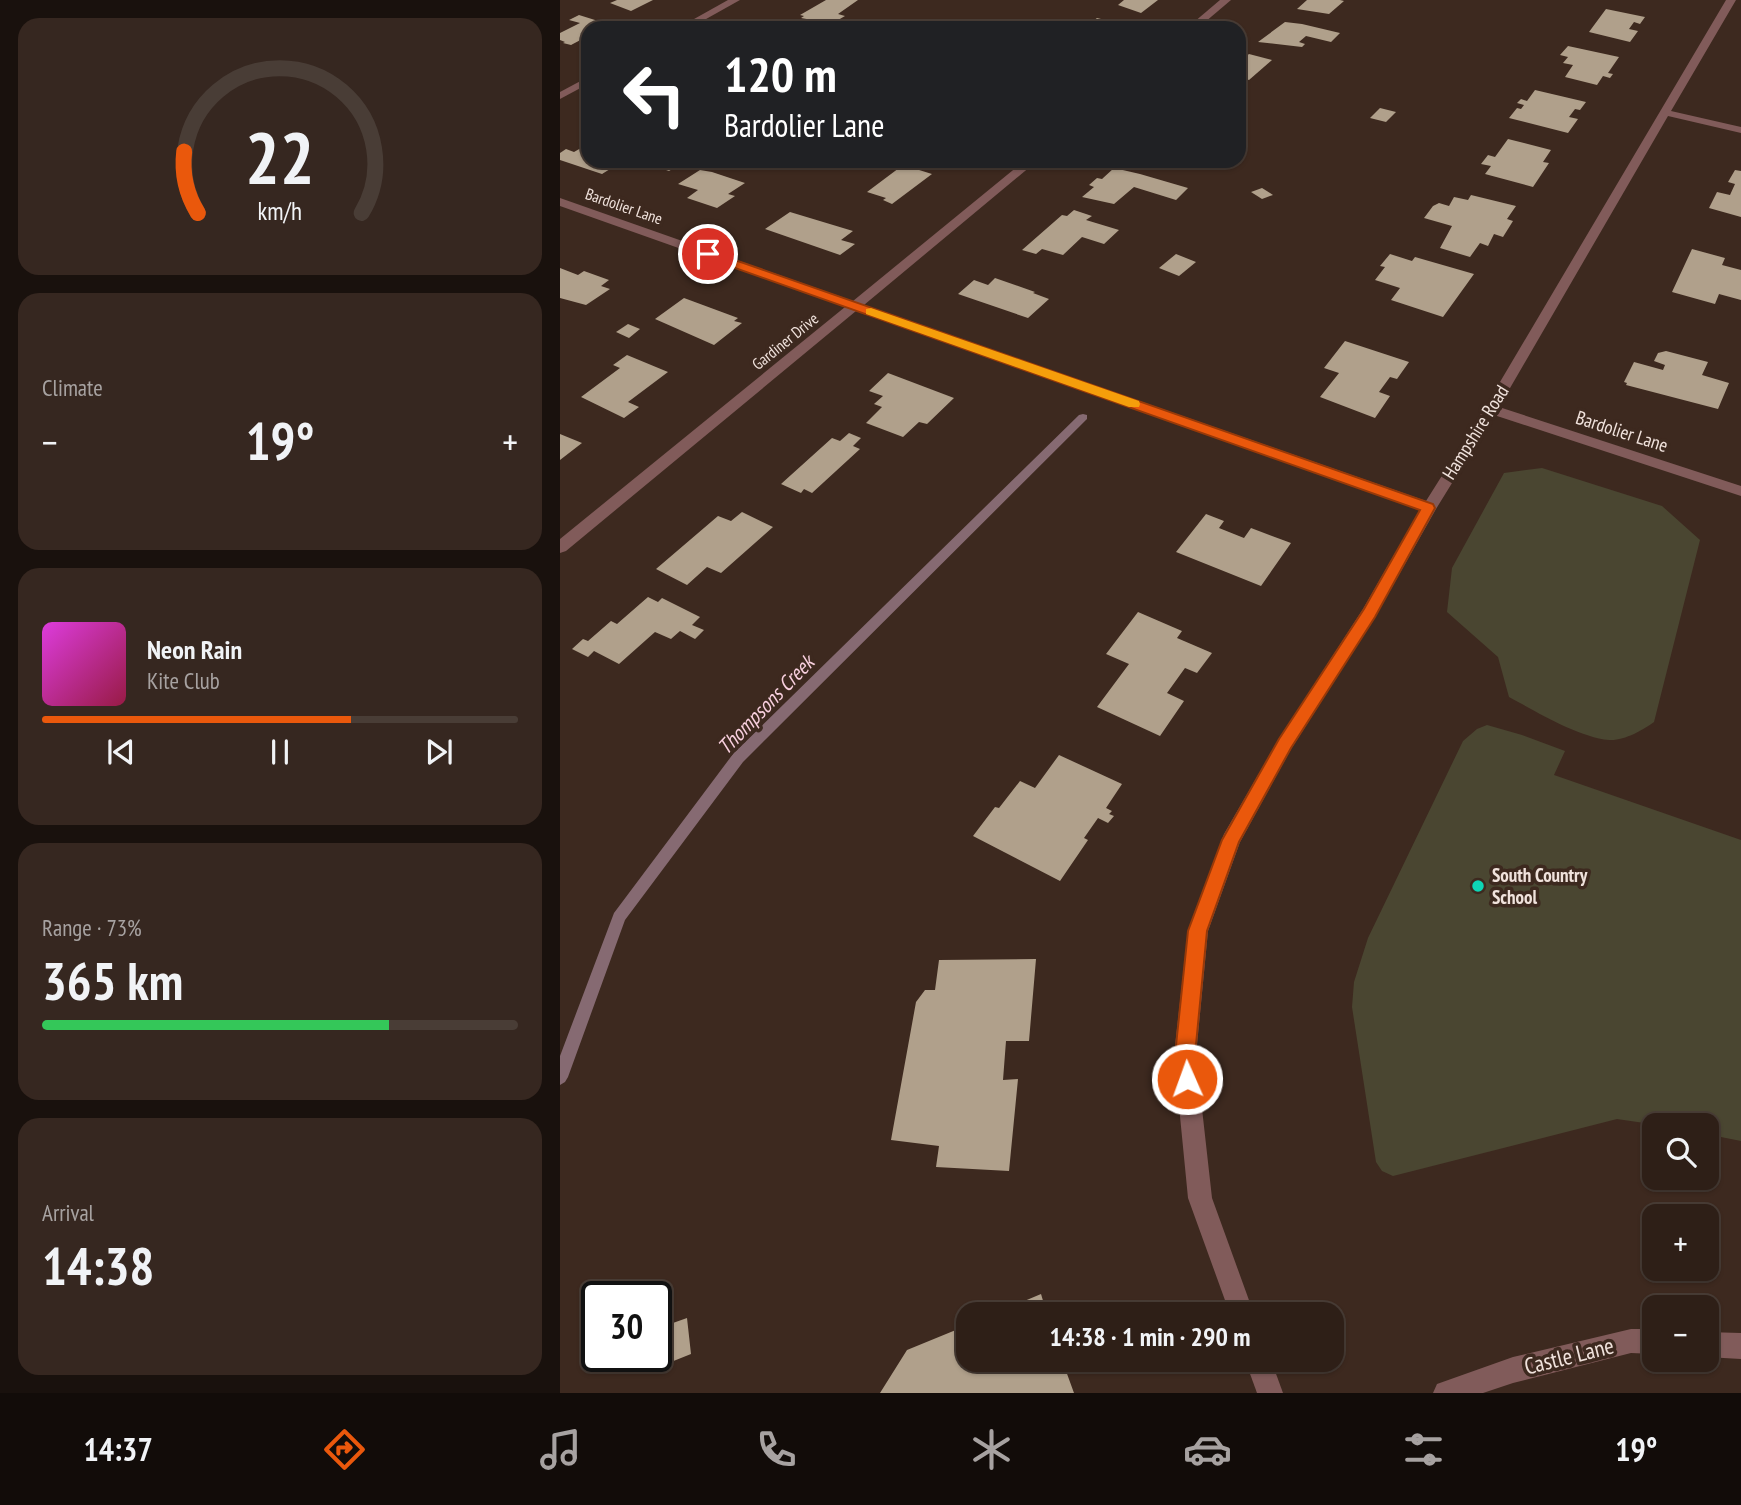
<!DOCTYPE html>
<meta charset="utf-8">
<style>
:root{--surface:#2e1f17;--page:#362720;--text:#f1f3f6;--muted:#a7a2a1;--line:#493d36;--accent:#ea580c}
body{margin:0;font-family:"PT Sans Narrow",sans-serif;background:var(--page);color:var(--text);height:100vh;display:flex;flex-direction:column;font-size:26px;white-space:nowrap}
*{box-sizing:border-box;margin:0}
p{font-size:23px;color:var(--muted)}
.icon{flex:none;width:38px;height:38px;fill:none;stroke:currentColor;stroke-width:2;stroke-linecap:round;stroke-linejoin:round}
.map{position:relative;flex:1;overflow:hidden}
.drawer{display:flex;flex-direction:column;gap:18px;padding:18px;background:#19110d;width:560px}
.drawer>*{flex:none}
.banner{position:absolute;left:21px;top:21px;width:665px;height:147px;border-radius:21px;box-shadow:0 2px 5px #0004,0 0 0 2px var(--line);background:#202124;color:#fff;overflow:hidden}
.tools{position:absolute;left:1082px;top:1113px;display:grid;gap:14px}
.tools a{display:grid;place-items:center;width:77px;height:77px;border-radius:14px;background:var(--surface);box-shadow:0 2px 5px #0004,0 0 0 2px var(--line);font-size:35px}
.speed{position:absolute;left:21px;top:1281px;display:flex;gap:14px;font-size:35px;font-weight:700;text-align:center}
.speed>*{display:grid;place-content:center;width:91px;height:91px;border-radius:50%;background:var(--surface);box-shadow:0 2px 5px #0004,0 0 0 2px var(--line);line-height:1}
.speed .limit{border:4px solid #111;border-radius:10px;background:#fff;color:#111}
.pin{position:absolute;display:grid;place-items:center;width:60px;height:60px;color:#fff;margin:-30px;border:4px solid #fff;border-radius:50%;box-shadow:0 2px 7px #0007}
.me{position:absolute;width:77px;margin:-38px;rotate:358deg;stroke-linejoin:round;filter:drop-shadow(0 0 5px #0008)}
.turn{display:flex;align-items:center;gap:24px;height:147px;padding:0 28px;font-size:32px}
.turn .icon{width:91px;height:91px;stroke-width:2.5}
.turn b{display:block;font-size:49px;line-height:60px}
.big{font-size:52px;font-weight:700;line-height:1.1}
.drawer .card{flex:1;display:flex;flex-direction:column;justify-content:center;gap:10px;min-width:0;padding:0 24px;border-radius:21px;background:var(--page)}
.drawer .dial{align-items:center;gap:0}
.dial svg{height:182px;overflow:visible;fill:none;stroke:var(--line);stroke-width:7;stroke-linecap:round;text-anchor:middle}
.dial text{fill:var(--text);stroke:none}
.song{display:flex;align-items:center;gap:21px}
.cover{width:84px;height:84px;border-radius:10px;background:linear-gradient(135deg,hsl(300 70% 55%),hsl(340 70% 35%))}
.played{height:7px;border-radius:4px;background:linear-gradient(90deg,var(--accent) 65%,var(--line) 65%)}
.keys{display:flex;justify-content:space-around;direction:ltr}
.heat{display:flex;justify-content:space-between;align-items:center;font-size:38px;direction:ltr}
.charge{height:10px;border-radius:5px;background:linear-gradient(90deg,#34c759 73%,var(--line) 0)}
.trip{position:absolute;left:396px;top:1302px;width:388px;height:70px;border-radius:21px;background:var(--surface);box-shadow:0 2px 5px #0004,0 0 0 2px var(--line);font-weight:700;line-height:70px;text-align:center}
.tabs{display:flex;height:112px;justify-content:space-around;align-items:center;background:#120c09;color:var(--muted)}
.tabs .icon{width:49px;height:49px}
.tabs .selected{color:var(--accent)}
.tabs b{font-size:32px;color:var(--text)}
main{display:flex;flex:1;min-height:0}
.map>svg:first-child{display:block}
</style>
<main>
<section class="drawer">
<div class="card dial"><svg viewBox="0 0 100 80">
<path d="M14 69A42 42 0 1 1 86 69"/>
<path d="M14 69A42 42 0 0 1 8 42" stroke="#ea580c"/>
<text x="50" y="56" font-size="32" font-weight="700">22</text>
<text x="50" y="72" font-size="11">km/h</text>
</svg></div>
<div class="card"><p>Climate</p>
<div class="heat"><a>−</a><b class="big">19°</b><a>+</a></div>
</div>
<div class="card">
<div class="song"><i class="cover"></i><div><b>Neon Rain</b><p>Kite Club</p></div></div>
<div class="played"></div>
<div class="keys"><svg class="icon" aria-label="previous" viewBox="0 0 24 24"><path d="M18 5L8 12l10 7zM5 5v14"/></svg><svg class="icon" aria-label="pause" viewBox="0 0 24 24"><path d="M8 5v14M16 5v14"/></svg><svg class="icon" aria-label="next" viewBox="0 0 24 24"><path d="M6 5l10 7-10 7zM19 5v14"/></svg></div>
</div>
<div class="card"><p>Range · 73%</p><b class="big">365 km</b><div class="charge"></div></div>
<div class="card"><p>Arrival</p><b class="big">14:38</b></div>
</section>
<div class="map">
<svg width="1181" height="1393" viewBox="0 0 1181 1393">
<rect width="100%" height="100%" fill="#3d291f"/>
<g fill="#4a4631">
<path d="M982 468 1102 506 1140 540 1094 722C1083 730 1064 741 1049 740 1018 737 977 712 949 697L938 657 887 612 892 568 944 473Z"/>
<path d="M927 725 962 735 1005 751 994 775 1181 840V1141L1146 1134V1125H1098L1057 1119 833 1176 822 1171 816 1162 792 1007 794 982 808 938 903 741 917 729Z"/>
</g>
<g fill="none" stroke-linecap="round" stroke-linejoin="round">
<path fill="#866a72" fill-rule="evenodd" d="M523 414 527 415V419L183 762 65 920 8 1077 5 1082 0 1085V1056L54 913 173 754 519 415Z"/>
</g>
<g fill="#b0a08b">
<path d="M57 0H93L71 11 50 3Z"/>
<path d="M266 0H298L278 14 285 16 266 27 258 25 263 22 241 18 244 16 240 15Z"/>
<path d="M564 0H598L581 13 558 5Z"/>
<path d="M747 0H780L784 1 769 14 737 9Z"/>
<path d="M1046 9 1085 17 1080 24 1074 22 1069 29 1078 31 1070 42 1029 32Z"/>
<path d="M19 15 51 25 45 28H28V36L11 45 3 43 5 42 0 40V33L20 23 9 20Z"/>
<path d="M537 18 565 25 561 28H524Z"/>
<path d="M725 22 742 24 780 33 771 42 746 36 739 42 745 44 742 47 698 42Z"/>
<path d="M1008 46 1059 57 1048 73 1053 74 1050 78 1043 76 1037 85 1005 77 1013 65 1003 63 1008 57 1000 55Z"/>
<path d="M689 54 712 60 689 80 679 77V62Z"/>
<path d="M975 90 1026 102 1020 110 1015 109 1009 117 1018 119 1008 133 949 118 957 108 961 109 964 105 957 103 961 99 967 101Z"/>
<path d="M820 108 836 112 826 122 810 118Z"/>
<path d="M948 139 991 150 983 162 989 163 973 187 925 174 931 166 921 164 928 155 935 157Z"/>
<path d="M28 144V161H63L42 174 0 160V153L6 149 14 152Z"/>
<path d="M94 161H125L109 171 89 164Z"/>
<path d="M343 165 372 174 332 204 323 200 326 198 307 192Z"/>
<path d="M554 168 580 174 628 188 616 200 574 187 554 204 522 197 534 187 529 185 537 178 542 179Z"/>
<path d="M140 170 152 172 185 183 168 194 175 196 157 208 127 198 138 190 118 184Z"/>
<path d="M1175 170 1181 171V217L1149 208 1157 192 1170 195 1175 184 1168 182Z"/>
<path d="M702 188 713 195 702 199 691 192Z"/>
<path d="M911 195 956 206 947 219 953 221 943 237 934 234 928 246 920 243 910 257 880 248 892 226 864 218 873 206 879 203 889 206 894 197 908 200Z"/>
<path d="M514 210 532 216 526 220 559 230 544 244 522 237 503 255 482 249 476 254 462 250 502 215 507 216Z"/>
<path d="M230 212 293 231 281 240 295 244 280 255 205 229Z"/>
<path d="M1132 249 1165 258 1162 265 1181 270V300L1159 294 1155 304 1112 292Z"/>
<path d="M616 254 636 262 619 276 599 268Z"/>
<path d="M830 254 852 261 855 257 914 274 883 317 831 300 840 288 815 280 825 267 820 266Z"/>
<path d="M0 268 18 275 24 271 49 280 41 286 50 289 26 305 0 298Z"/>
<path d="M435 278 475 292 473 293 489 299 468 318 398 294 414 280 428 285Z"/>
<path d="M124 298 178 318 174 321 182 323 154 345 95 319Z"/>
<path d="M68 324 80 329 69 338 56 332Z"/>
<path d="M785 341 849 362 837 379 830 377 819 392 830 396 815 418 760 397 779 373 764 368Z"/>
<path d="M1106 351 1148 362 1142 375 1169 383 1158 409 1066 385 1067 383 1064 382 1074 362 1103 370 1105 365 1094 361 1098 353Z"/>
<path d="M67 355 108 372 68 402 79 407 64 418 21 397 60 368 53 365Z"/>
<path d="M328 373 394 398 367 424 359 422 343 437 306 423 322 407 314 404 323 396 309 391Z"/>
<path d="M289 433 301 438 293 446 300 449 252 493 244 489 241 493 221 484 272 438 280 441Z"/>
<path d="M0 434 22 443 0 460Z"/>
<path d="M182 512 213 527 161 573 147 567 127 585 96 569 158 516 171 521Z"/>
<path d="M646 514 664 521 659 528 684 538 691 528 731 543 701 586 616 552Z"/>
<path d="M88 597 98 602 102 598 140 617 132 625 144 630 135 639 120 631 111 639 95 632 59 664 34 651 28 657 12 649 23 639 28 641 51 621 57 624Z"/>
<path d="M578 612 622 631 617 638 652 653 637 673 625 668 607 693 624 701 600 736 537 707 569 664 546 654Z"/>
<path d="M499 755 562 784 546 808 552 811 549 814 554 816 548 823 538 818 524 838 528 840 500 881 413 836 435 807 439 808 460 781 475 788Z"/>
<path d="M476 959 469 1041H446L443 1080 458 1079 449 1171 376 1167 379 1146 331 1140 356 1002 365 990H375L379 960Z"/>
<path d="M481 1294 487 1314H433Z"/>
<path d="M127 1318 131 1354 86 1372 84 1356H96V1329Z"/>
<path d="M408 1325V1360H502L514 1393H320L347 1350Z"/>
</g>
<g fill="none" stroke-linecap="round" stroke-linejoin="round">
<g fill="#815b5a" fill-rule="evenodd">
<path d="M168 0H180L130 28H118Z"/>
<path d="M660 0H671L638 28H627Z"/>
<path d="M1166 0H1176L1111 111 1181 127V133L1108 116 939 407 1181 486V496L934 415 876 509 815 617 731 749 680 842 648 931 636 1055 652 1198 694 1314H670L628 1198 614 1055 628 931 664 834 719 739 803 609 860 510 296 311 6 551 0 553V539L285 307 0 206V198L293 301 464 161H477L304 305 866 501 924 409Z"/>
<path d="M28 77V84L0 99V92Z"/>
<path d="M1071 1329H1094V1354L1071 1353 953 1383 923 1393H873L877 1384 953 1357Z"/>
<path d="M1146 1332 1181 1333V1359L1146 1357Z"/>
<path d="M685 1360H711L723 1393H697Z"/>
</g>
</g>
<path fill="#ea580c" stroke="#983908" stroke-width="2" d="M144 252H152L873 504 875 508 815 617 731 748 679 842 647 931 635 1055 637 1079 634 1086 627 1089 620 1086 615 1055 628 931 662 840 719 739 804 609 860 510 144 257Z"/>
<path fill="#f59e0b" d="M311 308 579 401 580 404 579 407H569L306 314V309Z"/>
<circle fill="#0ed5b5" stroke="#3d291f" stroke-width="2.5" cx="918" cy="886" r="7"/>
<g text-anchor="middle" stroke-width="7" stroke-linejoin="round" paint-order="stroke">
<g font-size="16" fill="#f0e2dc" stroke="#3d291f">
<text transform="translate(64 206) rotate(19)" y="6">Bardolier Lane</text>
<text transform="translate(225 341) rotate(-39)" y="6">Gardiner Drive</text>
</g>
<g font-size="19" fill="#f0e2dc" stroke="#3d291f">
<text transform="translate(1062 431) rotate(18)" y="7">Bardolier Lane</text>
<text transform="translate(915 432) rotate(-58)" y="7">Hampshire Road</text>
</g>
<g font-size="19" font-weight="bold" fill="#f0e2dc" stroke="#3d291f" text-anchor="start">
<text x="932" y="882">South Country<tspan x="932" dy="22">School</tspan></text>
</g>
<g font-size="21" font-style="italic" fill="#f9d0df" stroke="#3d291f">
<text transform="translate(206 705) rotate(-46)" y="7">Thompsons Creek</text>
</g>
<g font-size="23" fill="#f0e2dc" stroke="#3d291f">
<text transform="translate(1009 1356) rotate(-14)" y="8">Castle Lane</text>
</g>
</g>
</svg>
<div class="tools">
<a><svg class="icon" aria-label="search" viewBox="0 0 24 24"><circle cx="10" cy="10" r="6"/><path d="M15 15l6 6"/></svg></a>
<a>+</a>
<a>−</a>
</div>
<div class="speed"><div class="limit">30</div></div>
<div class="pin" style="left:148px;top:254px;background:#d93025"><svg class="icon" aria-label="arrive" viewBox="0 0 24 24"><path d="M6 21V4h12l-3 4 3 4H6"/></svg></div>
<svg class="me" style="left:627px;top:1079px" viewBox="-20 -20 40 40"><circle r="17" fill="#ea580c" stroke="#fff" stroke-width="3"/><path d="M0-11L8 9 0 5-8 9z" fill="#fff"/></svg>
<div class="trip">14:38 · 1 min · 290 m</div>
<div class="banner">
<div class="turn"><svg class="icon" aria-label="left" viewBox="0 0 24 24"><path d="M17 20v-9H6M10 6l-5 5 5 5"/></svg><div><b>120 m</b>Bardolier Lane</div></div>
</div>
</div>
</main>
<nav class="tabs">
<b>14:37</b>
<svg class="icon selected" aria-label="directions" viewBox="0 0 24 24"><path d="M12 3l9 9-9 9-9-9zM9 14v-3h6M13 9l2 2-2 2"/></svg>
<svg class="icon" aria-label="music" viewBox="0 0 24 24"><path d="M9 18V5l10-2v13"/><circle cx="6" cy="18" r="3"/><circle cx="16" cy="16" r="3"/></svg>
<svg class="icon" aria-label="phone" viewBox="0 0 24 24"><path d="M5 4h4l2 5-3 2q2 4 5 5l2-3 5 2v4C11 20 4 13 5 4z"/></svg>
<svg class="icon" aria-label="climate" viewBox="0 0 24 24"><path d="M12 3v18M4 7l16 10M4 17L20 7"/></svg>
<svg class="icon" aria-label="car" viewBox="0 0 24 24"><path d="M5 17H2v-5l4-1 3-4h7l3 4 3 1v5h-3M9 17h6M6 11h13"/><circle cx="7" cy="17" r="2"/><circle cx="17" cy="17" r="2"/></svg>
<svg class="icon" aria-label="filters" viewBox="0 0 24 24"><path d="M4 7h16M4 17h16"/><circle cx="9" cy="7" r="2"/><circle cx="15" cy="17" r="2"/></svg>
<b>19°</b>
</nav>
